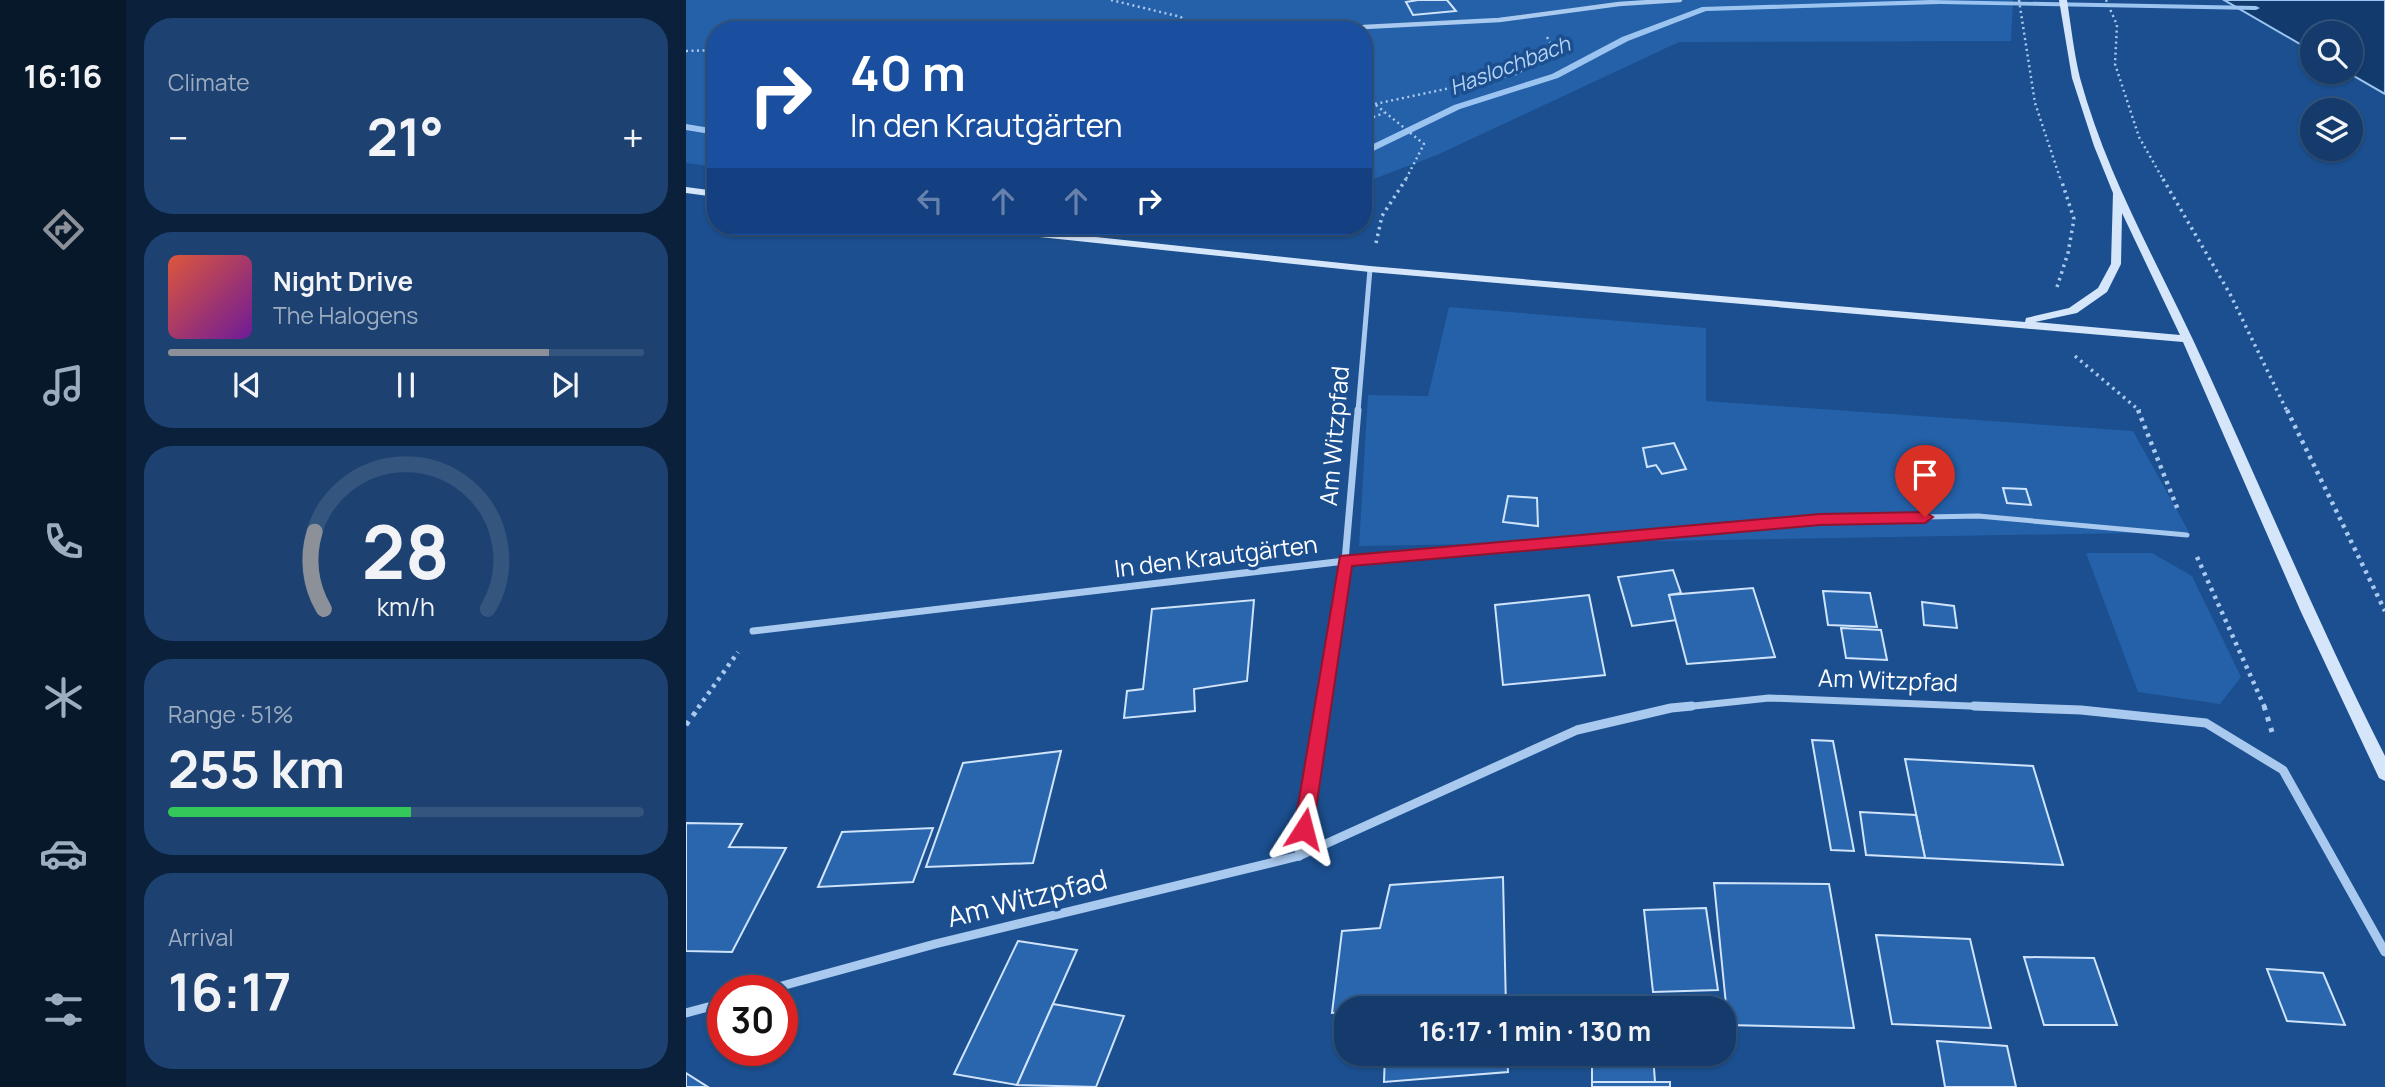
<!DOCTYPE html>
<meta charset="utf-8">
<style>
:root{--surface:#143b6b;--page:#1d4271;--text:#f1f3f6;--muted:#9dadc1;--line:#33557e;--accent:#8c9099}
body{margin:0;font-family:Manrope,sans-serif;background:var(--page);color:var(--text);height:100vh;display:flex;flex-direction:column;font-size:26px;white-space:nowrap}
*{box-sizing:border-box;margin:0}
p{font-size:23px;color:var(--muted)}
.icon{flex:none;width:38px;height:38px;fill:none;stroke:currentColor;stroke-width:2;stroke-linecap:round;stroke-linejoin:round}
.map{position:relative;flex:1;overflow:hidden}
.panel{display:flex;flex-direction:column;gap:18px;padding:18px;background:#0b203b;width:560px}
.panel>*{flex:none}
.banner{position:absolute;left:21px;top:21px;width:665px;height:214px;border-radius:28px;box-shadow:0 2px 5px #0004,0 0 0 2px var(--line);background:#1a4fa0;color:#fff;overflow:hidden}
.fabs{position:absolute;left:1614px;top:21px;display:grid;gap:14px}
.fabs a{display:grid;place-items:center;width:63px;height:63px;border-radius:50%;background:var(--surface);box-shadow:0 2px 5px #0004,0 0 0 2px var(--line);font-size:35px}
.speed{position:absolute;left:21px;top:975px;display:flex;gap:14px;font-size:35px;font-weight:700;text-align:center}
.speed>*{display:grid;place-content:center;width:91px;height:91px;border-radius:50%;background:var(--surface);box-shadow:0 2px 5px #0004,0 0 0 2px var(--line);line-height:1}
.speed .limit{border:10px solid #d22;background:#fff;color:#111}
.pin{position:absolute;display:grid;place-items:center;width:60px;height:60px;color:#fff;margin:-72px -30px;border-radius:50% 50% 50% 0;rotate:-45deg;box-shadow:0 0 7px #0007}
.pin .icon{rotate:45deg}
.me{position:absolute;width:77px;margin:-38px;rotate:9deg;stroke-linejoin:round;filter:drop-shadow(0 0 5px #0008)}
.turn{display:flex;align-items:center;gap:24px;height:147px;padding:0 28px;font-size:32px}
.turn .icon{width:91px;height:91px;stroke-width:2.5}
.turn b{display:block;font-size:49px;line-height:60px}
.lanes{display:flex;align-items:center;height:66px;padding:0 28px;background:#0003;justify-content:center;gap:35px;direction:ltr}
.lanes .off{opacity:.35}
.big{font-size:52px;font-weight:700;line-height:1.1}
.panel .widget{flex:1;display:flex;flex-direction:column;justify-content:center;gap:10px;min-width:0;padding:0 24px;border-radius:28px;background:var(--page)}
.panel .dial{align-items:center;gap:0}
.dial svg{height:182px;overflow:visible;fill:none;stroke:var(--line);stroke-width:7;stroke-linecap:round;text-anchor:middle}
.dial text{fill:var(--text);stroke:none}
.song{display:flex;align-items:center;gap:21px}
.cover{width:84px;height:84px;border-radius:10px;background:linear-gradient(135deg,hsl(10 70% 55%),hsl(280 70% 35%))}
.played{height:7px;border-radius:4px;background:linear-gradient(90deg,var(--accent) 80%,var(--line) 80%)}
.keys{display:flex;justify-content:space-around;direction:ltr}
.heat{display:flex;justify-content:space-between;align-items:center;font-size:38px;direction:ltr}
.charge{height:10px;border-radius:5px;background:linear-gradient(90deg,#34c759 51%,var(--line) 0)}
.trip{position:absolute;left:648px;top:996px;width:402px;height:70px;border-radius:28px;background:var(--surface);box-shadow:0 2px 5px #0004,0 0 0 2px var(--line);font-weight:700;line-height:70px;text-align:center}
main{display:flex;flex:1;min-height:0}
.tabs{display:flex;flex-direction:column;width:126px;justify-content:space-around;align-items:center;background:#08182b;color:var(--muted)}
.tabs .icon{width:49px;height:49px}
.tabs .on{color:var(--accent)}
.tabs b{font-size:32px;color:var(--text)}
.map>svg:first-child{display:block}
</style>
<main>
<nav class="tabs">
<b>16:16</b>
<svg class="icon on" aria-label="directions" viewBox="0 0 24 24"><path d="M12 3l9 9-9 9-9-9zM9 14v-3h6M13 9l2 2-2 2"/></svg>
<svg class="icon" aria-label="music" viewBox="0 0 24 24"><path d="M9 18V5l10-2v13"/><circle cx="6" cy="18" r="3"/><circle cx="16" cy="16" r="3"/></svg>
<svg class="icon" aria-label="phone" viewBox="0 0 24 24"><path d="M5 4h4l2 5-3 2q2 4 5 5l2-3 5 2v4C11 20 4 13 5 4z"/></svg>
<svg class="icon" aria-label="climate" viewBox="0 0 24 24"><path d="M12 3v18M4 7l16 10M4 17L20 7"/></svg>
<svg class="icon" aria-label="car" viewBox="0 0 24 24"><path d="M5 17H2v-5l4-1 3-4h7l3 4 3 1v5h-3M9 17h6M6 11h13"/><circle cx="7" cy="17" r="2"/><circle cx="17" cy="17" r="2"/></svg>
<svg class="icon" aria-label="filters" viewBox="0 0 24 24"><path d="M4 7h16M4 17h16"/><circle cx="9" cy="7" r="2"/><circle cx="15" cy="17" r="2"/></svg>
</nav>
<section class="panel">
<div class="widget"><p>Climate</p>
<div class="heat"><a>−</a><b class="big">21°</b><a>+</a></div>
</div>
<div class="widget">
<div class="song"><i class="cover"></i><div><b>Night Drive</b><p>The Halogens</p></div></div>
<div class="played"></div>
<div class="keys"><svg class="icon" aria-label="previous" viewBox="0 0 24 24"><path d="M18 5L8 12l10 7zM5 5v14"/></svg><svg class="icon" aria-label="pause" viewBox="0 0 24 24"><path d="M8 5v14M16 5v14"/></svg><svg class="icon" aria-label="next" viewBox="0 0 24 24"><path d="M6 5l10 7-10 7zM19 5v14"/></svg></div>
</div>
<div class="widget dial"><svg viewBox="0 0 100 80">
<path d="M14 69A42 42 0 1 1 86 69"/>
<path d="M14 69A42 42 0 0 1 10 35" stroke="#8c9099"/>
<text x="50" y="56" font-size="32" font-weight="700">28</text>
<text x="50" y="72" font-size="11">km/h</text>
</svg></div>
<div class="widget"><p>Range · 51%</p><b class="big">255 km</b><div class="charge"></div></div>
<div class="widget"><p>Arrival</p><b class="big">16:17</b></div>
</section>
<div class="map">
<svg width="1699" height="1087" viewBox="0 0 1699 1087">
<rect width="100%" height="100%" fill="#1b4f8f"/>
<g fill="#2461a8">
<path d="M0 0H1327L1325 41 993 42 751 155 677 183V30H30V167L0 163Z"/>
<path d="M763 307 1020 328V401L1447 431 1503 532 673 546 682 395 742 396Z"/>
<path d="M1400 553H1466L1506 576 1555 677 1534 704 1452 692Z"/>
</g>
<path fill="#123a6d" stroke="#9cc4f0" stroke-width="2" d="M1538 0H1699V94L1661 72H1664V33H1626V51Z"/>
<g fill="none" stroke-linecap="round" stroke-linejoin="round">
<g fill="#9cc4f0" fill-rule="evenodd">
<path d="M1245 0 1570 6 1574 8 1570 10 1254 4 1020 11 942 41 872 78 774 109 677 156V149L768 105 866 74 936 37 1016 7Z"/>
<path d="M0 124 30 129V135L0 130Z"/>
</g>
</g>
<g fill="#2a66ad" stroke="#cfe3fa" stroke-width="2">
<path d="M732 0H761L770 11 727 15 720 2Z"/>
<path d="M988 443 1000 469 976 474 970 465 961 467 957 448Z"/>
<path d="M1317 488 1340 489 1345 505 1321 503Z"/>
<path d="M822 496 851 498 852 526 817 522Z"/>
<path d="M987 570 995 593 983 595 991 620 946 626 932 577Z"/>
<path d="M1067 588 1089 657 1001 664 983 595Z"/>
<path d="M1137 591 1184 593 1191 627 1142 625Z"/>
<path d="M903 595 919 675 817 685 809 605Z"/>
<path d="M568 600 561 681 508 689 509 711 438 718 441 691 457 689 466 609Z"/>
<path d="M1236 602 1268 606 1271 628 1238 625Z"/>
<path d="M1155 628 1195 630 1201 660 1160 658Z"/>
<path d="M1126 740 1147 741 1168 851 1145 850Z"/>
<path d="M375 751 347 863 240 867 277 763Z"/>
<path d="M1219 759 1347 766 1377 865 1239 858Z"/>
<path d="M1174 812 1230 815 1239 858 1180 855Z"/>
<path d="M0 823 56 824 43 847 100 848 46 952 0 951Z"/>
<path d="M247 828 227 882 132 887 156 832Z"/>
<path d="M817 877 820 1008H660V1012L646 1013 656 931 694 928 704 885Z"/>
<path d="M1028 883 1143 884 1168 1028 1042 1025Z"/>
<path d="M1020 908 1032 990 967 992 958 910Z"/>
<path d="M1190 935 1284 939 1305 1028 1206 1024Z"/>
<path d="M332 941 391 950 331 1085 268 1074Z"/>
<path d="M1338 957 1408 958 1431 1025H1358Z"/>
<path d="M1581 969 1637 973 1659 1025 1601 1021Z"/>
<path d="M367 1004 438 1016 410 1087 331 1085Z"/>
<path d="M1251 1041 1321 1046 1330 1087H1259Z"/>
<path d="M699 1054H821L822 1072 698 1082Z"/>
<path d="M906 1054H967L969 1082H906Z"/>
<path d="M0 1073 22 1087H0Z"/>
<rect x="906" y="1082" width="78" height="5"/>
</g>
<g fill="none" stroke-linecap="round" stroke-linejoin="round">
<g stroke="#a9c9ee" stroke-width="2.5" stroke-dasharray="2 3.5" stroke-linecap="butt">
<path d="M425 0 495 17 501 30"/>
<path d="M1333 0 1349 103 1375 181"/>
<path d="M1420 0 1431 25 1429 64 1453 137 1478 181"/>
<path d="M0 51 30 50"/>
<path d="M689 104 830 74 869 51 861 37"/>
<path d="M690 105 738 144 719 181"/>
<path d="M677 121 698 113"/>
</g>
<g stroke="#a9c9ee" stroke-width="3.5" stroke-dasharray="2.5 4.5" stroke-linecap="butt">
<path d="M1477 179 1544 294 1601 411"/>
<path d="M690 243 696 216 720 179"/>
<path d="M1371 287 1382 253 1388 219 1375 179"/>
<path d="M1389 356 1454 411"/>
</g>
<g stroke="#a9c9ee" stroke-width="4.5" stroke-dasharray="3.5 5" stroke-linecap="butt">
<path d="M1452 410 1492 510"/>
<path d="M1601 410 1699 611"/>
<path d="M1511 557 1579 708"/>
<path d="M12 708 52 652"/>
</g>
<g stroke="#a9c9ee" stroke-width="5" stroke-dasharray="4.5 7" stroke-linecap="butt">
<path d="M1578 706 1586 732"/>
<path d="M0 725 14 706"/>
</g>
<path stroke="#a9c9ee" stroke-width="5" d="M659 561 1134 519 1292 516 1501 535"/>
<path stroke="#a9c9ee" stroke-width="4.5" d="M678 27 813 20 933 4 994 0"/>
<path stroke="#a9c9ee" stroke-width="5" d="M672 411 684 269"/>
<g stroke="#a9c9ee" stroke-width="7">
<path d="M67 631 659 561"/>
<path d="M636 708 659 561 672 410"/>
<path d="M989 708 1083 698 1333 708"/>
</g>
<g stroke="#a9c9ee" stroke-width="9">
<path d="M1288 706 1395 710 1520 723 1597 770 1699 952"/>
<path d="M613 856 636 706"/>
<path d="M81 990 249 944 613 856 891 730 985 708 1006 706"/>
<path d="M0 1013 37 1003"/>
</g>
<g fill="#d6e6fa" fill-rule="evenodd">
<path d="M1373 0H1381C1385 26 1388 53 1394 78 1422 181 1478 274 1521 370 1580 499 1635 630 1699 756V781L1693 778 1615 612 1497 342 684 272 279 229 274 226H306L684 266 1339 322 1340 318 1383 308 1412 288 1425 264 1427 193 1408 146 1386 78ZM1436 213 1494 335 1349 322 1391 313 1421 292 1435 264Z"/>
<path d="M0 187 30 191V197L0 193Z"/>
</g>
</g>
<path fill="#e11d48" stroke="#92132f" stroke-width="2" d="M1239 512 1247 517 1239 523 1134 525 666 566 627 829 625 836 618 838 611 836 608 829 654 556 1134 514Z"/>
<g text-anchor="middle" stroke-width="7" stroke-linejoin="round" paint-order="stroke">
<g font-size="21" font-style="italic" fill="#b5d3f5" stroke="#1b4f8f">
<text transform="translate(824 66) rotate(-21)" y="7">Haslochbach</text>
</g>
<g font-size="24" fill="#fff" stroke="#1b4f8f">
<text transform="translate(649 436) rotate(-85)" y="8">Am Witzpfad</text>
<text transform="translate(530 557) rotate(-7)" y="8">In den Krautgärten</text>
<text transform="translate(1202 681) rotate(2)" y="8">Am Witzpfad</text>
</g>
<g font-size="28" fill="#fff" stroke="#1b4f8f">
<text transform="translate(341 898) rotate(-14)" y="10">Am Witzpfad</text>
</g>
</g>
</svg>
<div class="fabs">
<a><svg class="icon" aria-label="search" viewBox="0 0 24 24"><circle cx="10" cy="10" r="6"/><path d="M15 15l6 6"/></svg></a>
<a><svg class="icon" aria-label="layers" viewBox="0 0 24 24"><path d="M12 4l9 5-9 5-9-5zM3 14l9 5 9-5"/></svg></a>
</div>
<div class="speed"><div class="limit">30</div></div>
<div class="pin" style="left:1239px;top:517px;background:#d93025"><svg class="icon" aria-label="arrive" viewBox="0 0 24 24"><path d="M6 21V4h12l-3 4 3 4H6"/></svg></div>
<svg class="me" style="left:618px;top:829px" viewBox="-20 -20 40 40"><path d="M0-17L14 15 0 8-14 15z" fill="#e11d48" stroke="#fff" stroke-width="4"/></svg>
<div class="trip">16:17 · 1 min · 130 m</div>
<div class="banner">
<div class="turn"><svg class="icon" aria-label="right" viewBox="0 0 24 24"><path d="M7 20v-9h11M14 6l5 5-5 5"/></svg><div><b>40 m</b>In den Krautgärten</div></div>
<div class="lanes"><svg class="icon off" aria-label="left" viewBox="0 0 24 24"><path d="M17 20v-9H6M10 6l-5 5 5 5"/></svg><svg class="icon off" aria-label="ahead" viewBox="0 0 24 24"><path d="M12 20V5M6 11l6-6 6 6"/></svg><svg class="icon off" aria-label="ahead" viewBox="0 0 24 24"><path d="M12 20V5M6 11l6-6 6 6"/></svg><svg class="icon" aria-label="right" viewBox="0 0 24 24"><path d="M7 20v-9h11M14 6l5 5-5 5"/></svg></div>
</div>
</div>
</main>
